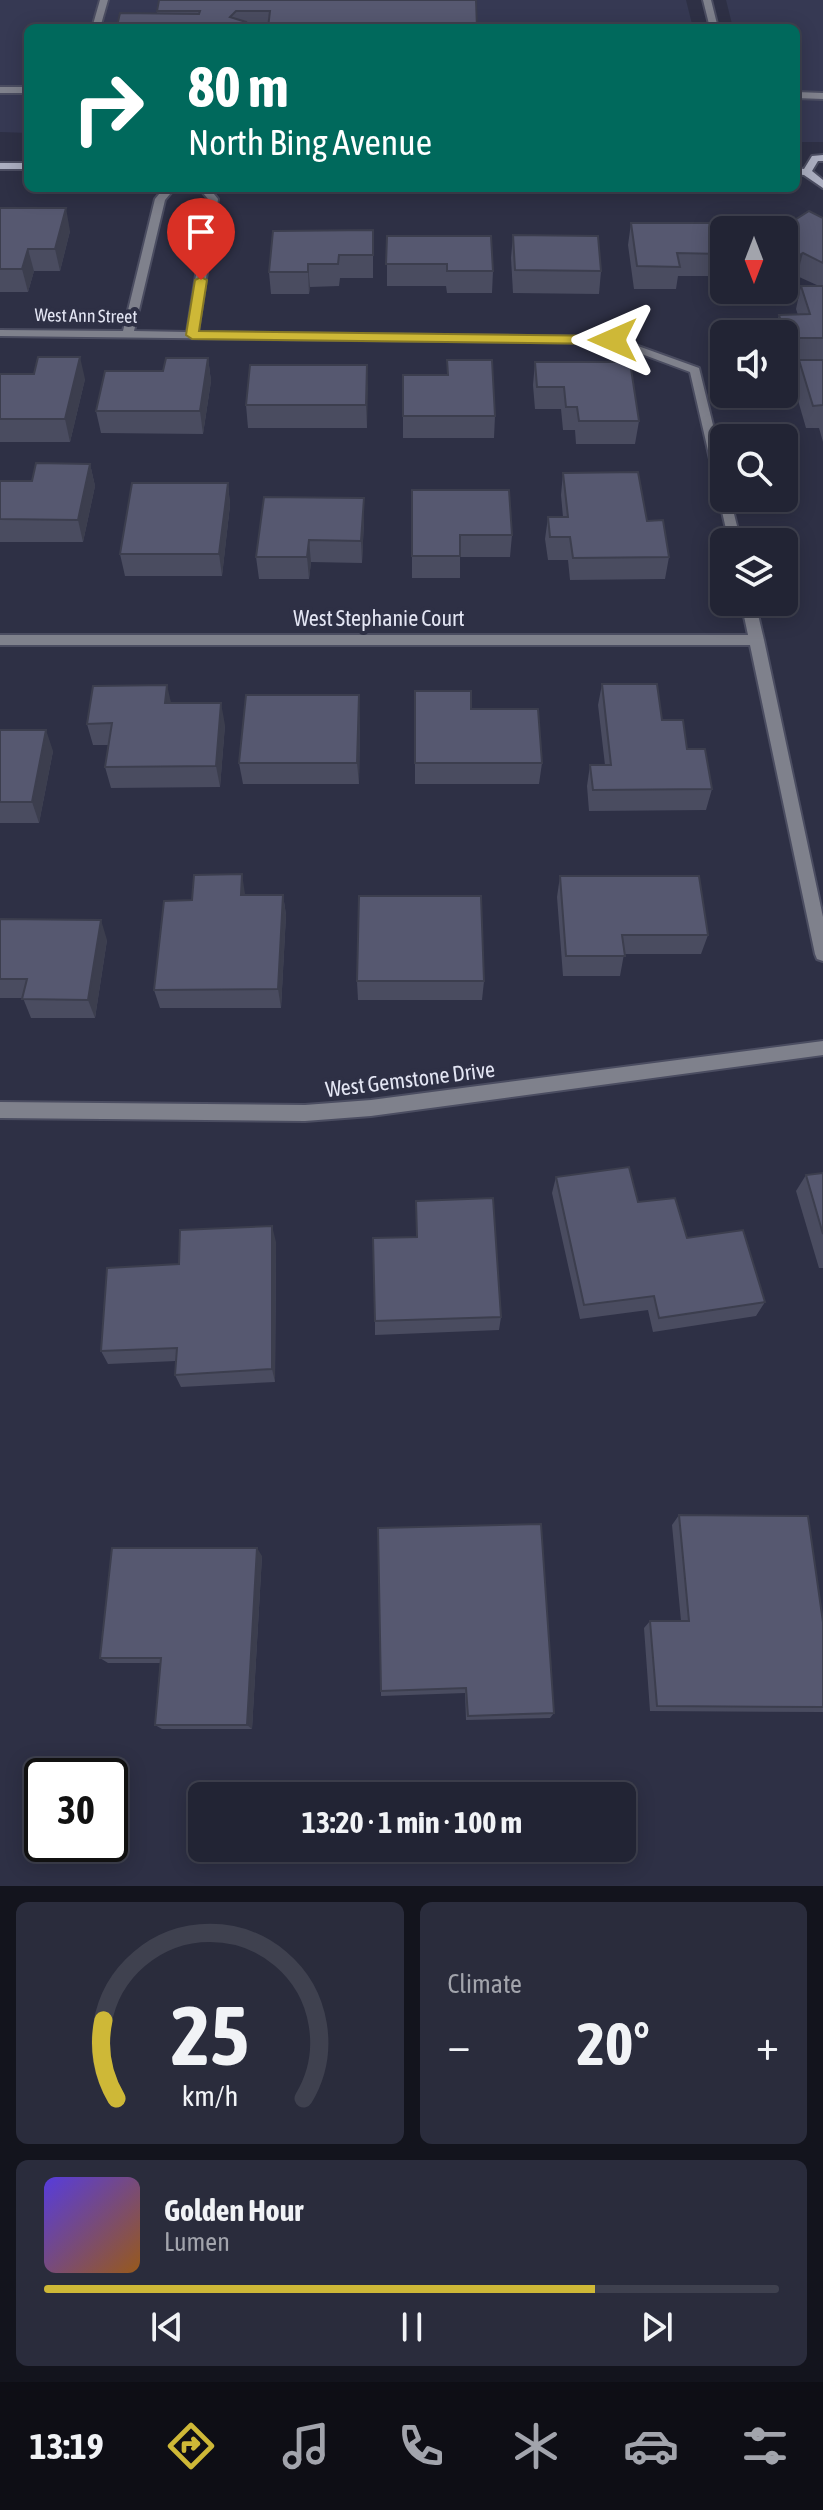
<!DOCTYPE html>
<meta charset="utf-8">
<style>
:root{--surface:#222434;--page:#2a2c3c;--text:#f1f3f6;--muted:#a2a4ac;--line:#3f414f;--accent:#ceb837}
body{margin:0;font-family:"Asap Condensed",sans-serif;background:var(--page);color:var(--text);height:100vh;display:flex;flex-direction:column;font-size:30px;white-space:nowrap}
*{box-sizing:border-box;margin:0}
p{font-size:26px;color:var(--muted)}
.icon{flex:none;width:44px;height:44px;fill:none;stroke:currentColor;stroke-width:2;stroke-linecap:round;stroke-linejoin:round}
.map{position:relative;height:1886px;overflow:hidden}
.details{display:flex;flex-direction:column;gap:16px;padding:16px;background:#13141d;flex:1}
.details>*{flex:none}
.banner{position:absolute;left:24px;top:24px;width:776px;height:168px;border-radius:12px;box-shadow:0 4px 20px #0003,0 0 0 2px var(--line);background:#00695c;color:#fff;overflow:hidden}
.needle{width:52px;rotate:180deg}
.fabs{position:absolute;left:710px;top:216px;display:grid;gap:16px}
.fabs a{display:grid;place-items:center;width:88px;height:88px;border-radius:12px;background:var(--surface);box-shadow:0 4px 20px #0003,0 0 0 2px var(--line);font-size:40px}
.speed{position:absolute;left:24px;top:1758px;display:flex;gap:16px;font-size:40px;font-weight:700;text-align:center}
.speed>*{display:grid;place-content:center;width:104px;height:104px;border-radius:50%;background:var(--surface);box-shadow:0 4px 20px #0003,0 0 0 2px var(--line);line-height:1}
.speed .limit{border:4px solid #111;border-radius:12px;background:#fff;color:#111}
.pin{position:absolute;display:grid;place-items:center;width:68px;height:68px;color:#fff;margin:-82px -34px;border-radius:50% 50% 50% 0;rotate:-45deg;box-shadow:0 0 8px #0007}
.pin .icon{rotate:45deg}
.me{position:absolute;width:88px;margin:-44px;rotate:270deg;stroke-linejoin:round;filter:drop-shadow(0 0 6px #0008)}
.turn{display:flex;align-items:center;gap:28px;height:168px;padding:0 32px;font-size:36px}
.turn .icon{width:104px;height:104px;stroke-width:2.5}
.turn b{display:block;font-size:56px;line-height:68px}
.big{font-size:60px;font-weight:700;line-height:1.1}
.details .tile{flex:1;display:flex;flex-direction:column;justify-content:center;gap:12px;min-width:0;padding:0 28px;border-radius:12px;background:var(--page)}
.details .dial{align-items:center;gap:0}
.dial svg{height:208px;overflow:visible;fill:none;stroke:var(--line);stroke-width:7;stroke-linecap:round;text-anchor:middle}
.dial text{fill:var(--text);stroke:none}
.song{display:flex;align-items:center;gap:24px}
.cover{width:96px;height:96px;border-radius:12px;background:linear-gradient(135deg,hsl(250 70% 55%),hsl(30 70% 35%))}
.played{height:8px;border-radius:4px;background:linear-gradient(90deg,var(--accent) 75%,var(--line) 75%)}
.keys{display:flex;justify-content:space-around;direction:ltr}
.heat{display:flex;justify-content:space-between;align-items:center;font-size:44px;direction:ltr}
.details .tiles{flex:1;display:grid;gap:16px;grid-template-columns:1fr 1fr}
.tile:last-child{grid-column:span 2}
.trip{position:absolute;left:188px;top:1782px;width:448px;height:80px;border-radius:12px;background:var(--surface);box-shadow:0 4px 20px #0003,0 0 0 2px var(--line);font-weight:700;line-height:80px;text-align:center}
.dock{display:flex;height:128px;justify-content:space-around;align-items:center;background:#0e0e15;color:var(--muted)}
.dock .icon{width:56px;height:56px}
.dock .on{color:var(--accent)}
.dock b{font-size:36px;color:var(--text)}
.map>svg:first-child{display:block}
</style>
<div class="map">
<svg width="823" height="1886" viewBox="0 0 823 1886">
<rect width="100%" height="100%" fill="#2e3045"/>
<g fill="#363953">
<path d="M0 0H686L693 28H28V133L0 132Z"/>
<path d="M726 0H823V142H796V28H733Z"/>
</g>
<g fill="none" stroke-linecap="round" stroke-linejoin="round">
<g stroke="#4b4d61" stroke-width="4">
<g id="lane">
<path d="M100 0H108L100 28H92Z"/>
<path d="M703 0H711L718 28H710Z"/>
<rect x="0" y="87" width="28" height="6"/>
<path d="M796 92 823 93V99L796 98Z"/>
</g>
</g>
<g stroke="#4b4d61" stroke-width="4">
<g id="street">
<path d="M164 188H175L165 200 134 331 187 332 208 199 199 188H209L218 199 198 332 613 337 699 368 724 470V498H730L741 542H729L690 372 612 343 0 336V330L123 331 155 199Z"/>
<path d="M741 602H755L764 640 823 917V961L817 959 815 954 750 645H0V635H748Z"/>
<path d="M823 1041V1055L371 1116 305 1121 0 1118V1102L305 1105 371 1100Z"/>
</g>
</g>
<g stroke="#4b4d61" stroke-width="4">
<g id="secondary">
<path d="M823 155V161H818L812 171 823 180V188L804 175 796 174V168L804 169 812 156Z"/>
<rect x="0" y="163" width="28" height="6"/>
</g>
</g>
<use href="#lane" fill="#7f818c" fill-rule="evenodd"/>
<use href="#street" fill="#7f818c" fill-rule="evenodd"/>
<use href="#secondary" fill="#abaec0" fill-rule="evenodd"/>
</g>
<g fill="#4a4c60">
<path d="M159 0 477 28H117V26L157 13Z"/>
<path d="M0 208 70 231 60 271H34L28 292H0Z"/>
<path d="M823 218V442L819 428H806L793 383 798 361H784V334H774L779 315H798L796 309 801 286H819L797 276 784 284V230Z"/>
<path d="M631 223 721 254 717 276H678L676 289H634L628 245Z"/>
<path d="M373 230V278H340L339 286 310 287 309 294H271L269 272Z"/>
<path d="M513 235 601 271 599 294 513 293 511 258Z"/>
<path d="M387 236 493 271 492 293H447L446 286H387Z"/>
<path d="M208 358 211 381 203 434 101 433 96 411Z"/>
<path d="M447 360 495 416 494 438H403V375H447Z"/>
<path d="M535 362 639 421 635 444H576L575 430H563L561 409H535L533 385Z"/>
<path d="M367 365V428H248L246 405Z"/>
<path d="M0 374 85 379 70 442H0Z"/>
<path d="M90 464 95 486 83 542H0V481H32Z"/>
<path d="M563 473 647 521 669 557 665 579 570 580 568 560H548L545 539 548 517H563L561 495Z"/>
<path d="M228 483 230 505 222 576H125L120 554Z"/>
<path d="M412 490 512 535 510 557H460V578H412Z"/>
<path d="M364 498V520L362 563 311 562 309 579H259L256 557Z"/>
<path d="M602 684 662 720 687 749 712 789 706 810 589 811 587 786 590 765H605L598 705Z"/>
<path d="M415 691 542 763 539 784H415Z"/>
<path d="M171 703 225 725 220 787 111 788 105 767 108 745H93L87 724Z"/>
<path d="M360 717 359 784H243L239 763Z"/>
<path d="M0 730 53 751 39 823H0Z"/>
<path d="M560 876 708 935 701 954H624L620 976H563L557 897Z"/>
<path d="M245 895H283L286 915 281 1008H160L154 990 192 900Z"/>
<path d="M0 919 107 940 95 1018H31L23 998H0Z"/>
<path d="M357 981H484L482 1000H358Z"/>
<path d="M823 1173V1268H819L796 1191 806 1175Z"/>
<path d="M556 1177 638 1202 687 1238 765 1302 756 1316 653 1332 648 1310 580 1319 552 1193Z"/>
<path d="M416 1201 501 1317 499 1330 375 1335V1321L416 1237Z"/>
<path d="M276 1242 275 1382 181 1387 175 1375 176 1361 108 1364 101 1351 179 1264Z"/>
<path d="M679 1515 823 1707V1712L650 1711 644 1628 650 1621H681L672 1525Z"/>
<path d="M541 1524 554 1713 550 1718 466 1720 465 1693 381 1696V1691Z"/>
<path d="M262 1556 252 1729H162L155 1725 160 1663H108L100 1658Z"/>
</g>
<g fill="#3c3e4e">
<path d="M66 208 70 231 60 271 55 249Z"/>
<path d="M28 249 34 271 28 292 22 269Z"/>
<path d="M803 253 797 276 785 284 790 261Z"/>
<path d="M308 264 310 287 309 294 308 272Z"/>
<path d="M80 357 85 379 70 442 65 419Z"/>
<path d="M208 358 211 381 203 434 200 411Z"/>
<path d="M367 365 368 388 367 428 366 405Z"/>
<path d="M90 464 95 486 83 542 78 520Z"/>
<path d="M228 483 230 505 222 576 219 554Z"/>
<path d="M364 498V520L362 563 361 541Z"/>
<path d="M309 540 311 562 309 579 307 557Z"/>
<path d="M167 685 172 707 165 703Z"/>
<path d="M359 695 360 717 359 784 357 763Z"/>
<path d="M221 703 225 725 220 787 216 766Z"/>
<path d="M46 730 53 751 39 823 32 802Z"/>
<path d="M242 874 245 894 241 895Z"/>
<path d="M283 895 286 915 281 1008 278 989Z"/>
<path d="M101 920 107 940 95 1018 88 1000Z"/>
<path d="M272 1226 276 1242 275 1382 272 1369Z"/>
<path d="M257 1548 262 1556 252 1729 247 1725Z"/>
</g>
<g fill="#565870" stroke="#3c3e4e" stroke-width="2">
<path d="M159 0H476L477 28H268L270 11H236L230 17 246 22 253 28 117 26 120 13 199 14 200 11H157Z"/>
<path d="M0 208H66L55 249H28L22 269H0Z"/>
<path d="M809 211 823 218V263L803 253 790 261 784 258V230H779Z"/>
<path d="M631 223H715L721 254 677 253 680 267 637 266Z"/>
<path d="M373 230V255H339L338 264H308V272H269L273 231Z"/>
<path d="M513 235 598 236 601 271 515 270Z"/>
<path d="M387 236H491L493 271H447V264H386Z"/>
<path d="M801 286H823V338H786L779 315 810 314Z"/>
<path d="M38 357H80L65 419H0V374H34Z"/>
<path d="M166 358H208L200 411H96L105 371H163Z"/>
<path d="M447 360H492L495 416H403V375H448Z"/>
<path d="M799 360H823V405L813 406Z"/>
<path d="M535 362H630L639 421H579L577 407H566L564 387H537Z"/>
<path d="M250 365H367L366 405H246Z"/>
<path d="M36 463 90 464 78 520 0 519V481H32Z"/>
<path d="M638 472 647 521 663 520 669 557 573 558 570 537H550L548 517H568L563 473Z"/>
<path d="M132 483H228L219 554H120Z"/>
<path d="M412 490H509L512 535H460V556H412Z"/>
<path d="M264 497 364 498 361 541 309 540 307 557H256Z"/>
<path d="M602 684H657L662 720H683L687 749H705L712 789 593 790 590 765H611Z"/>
<path d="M167 685 165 703H221L216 766 105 767 112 723 87 724 93 686Z"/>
<path d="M415 691H471V709H538L542 763H415Z"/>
<path d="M246 695H359L357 763H239Z"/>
<path d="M0 730H46L32 802H0Z"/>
<path d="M242 874 241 895H283L278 989 154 990 164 901 192 900 194 875Z"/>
<path d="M560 876H699L708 935H622L625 956H566Z"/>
<path d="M359 896H481L484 981H357Z"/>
<path d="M0 919 101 920 88 1000 22 999 27 979H0Z"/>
<path d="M629 1167 638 1202 675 1198 687 1238 743 1230 765 1302 659 1318 654 1296 584 1305 556 1177Z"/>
<path d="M823 1173V1234L806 1175Z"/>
<path d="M493 1198 501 1317 375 1321 373 1238 417 1237 416 1201Z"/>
<path d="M272 1226V1369L175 1375 177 1348 101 1351 107 1268 179 1264 180 1230Z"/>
<path d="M679 1515 808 1516 823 1622V1707L657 1706 650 1621H689Z"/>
<path d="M541 1524 554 1713 468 1716 466 1688 381 1691 378 1528Z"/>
<path d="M112 1548H257L247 1725H155L161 1658H100Z"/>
</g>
<path fill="#ceb837" stroke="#867824" stroke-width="2" d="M201 277 207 280 199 331 613 336 620 340 613 344 192 339 186 335 195 280Z"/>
<g text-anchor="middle" stroke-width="8" stroke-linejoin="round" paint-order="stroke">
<g font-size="18" fill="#e3e5f3" stroke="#2e3045">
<text transform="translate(86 316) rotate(1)" y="6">West Ann Street</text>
</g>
<g font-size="22" fill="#e3e5f3" stroke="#2e3045">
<text x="379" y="626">West Stephanie Court</text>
<text transform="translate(410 1079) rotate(-7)" y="8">West Gemstone Drive</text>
</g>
</g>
</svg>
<div class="fabs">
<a><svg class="needle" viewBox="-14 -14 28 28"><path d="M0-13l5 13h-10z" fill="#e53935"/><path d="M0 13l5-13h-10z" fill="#a2a4ac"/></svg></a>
<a><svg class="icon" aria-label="sound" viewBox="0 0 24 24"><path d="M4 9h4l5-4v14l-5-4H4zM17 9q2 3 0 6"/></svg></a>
<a><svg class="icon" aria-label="search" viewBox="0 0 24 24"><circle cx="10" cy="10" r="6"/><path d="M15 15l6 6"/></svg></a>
<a><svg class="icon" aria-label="layers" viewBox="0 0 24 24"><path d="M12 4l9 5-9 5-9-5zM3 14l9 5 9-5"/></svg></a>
</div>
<div class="speed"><div class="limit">30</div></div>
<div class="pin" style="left:201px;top:280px;background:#d93025"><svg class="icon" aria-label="arrive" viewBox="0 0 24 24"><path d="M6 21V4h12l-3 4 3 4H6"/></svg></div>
<svg class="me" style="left:613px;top:340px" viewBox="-20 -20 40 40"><path d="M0-17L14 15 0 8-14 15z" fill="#ceb837" stroke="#fff" stroke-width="4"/></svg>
<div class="trip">13:20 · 1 min · 100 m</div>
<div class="banner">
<div class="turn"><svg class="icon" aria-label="right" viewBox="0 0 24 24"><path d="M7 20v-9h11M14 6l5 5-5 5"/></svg><div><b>80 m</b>North Bing Avenue</div></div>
</div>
</div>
<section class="details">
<div class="tiles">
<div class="tile dial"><svg viewBox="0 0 100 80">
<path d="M14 69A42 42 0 1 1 86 69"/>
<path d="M14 69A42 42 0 0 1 9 39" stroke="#ceb837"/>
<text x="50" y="56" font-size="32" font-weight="700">25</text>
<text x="50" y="72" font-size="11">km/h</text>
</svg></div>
<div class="tile"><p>Climate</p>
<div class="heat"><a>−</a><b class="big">20°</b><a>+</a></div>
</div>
<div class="tile">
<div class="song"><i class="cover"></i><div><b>Golden Hour</b><p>Lumen</p></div></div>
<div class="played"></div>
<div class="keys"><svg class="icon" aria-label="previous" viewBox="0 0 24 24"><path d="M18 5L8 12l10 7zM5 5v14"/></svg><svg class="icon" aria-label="pause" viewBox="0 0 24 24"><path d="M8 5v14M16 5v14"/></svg><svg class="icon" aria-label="next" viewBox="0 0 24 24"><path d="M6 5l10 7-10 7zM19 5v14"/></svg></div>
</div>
</div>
</section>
<nav class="dock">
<b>13:19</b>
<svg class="icon on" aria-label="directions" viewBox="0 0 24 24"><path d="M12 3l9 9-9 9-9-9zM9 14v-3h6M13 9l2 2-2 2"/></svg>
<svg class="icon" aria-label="music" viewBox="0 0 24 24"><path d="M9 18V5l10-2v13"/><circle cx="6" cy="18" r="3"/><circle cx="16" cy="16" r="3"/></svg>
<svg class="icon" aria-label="phone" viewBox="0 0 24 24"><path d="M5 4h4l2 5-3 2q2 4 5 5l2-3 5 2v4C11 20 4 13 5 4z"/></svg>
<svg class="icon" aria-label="climate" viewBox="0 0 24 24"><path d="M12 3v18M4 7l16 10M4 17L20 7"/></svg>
<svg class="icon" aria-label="car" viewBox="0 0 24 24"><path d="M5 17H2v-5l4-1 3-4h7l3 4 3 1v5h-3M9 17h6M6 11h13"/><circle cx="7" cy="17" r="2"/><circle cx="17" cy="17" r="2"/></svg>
<svg class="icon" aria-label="filters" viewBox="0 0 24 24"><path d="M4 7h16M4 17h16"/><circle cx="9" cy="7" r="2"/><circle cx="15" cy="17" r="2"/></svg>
</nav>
